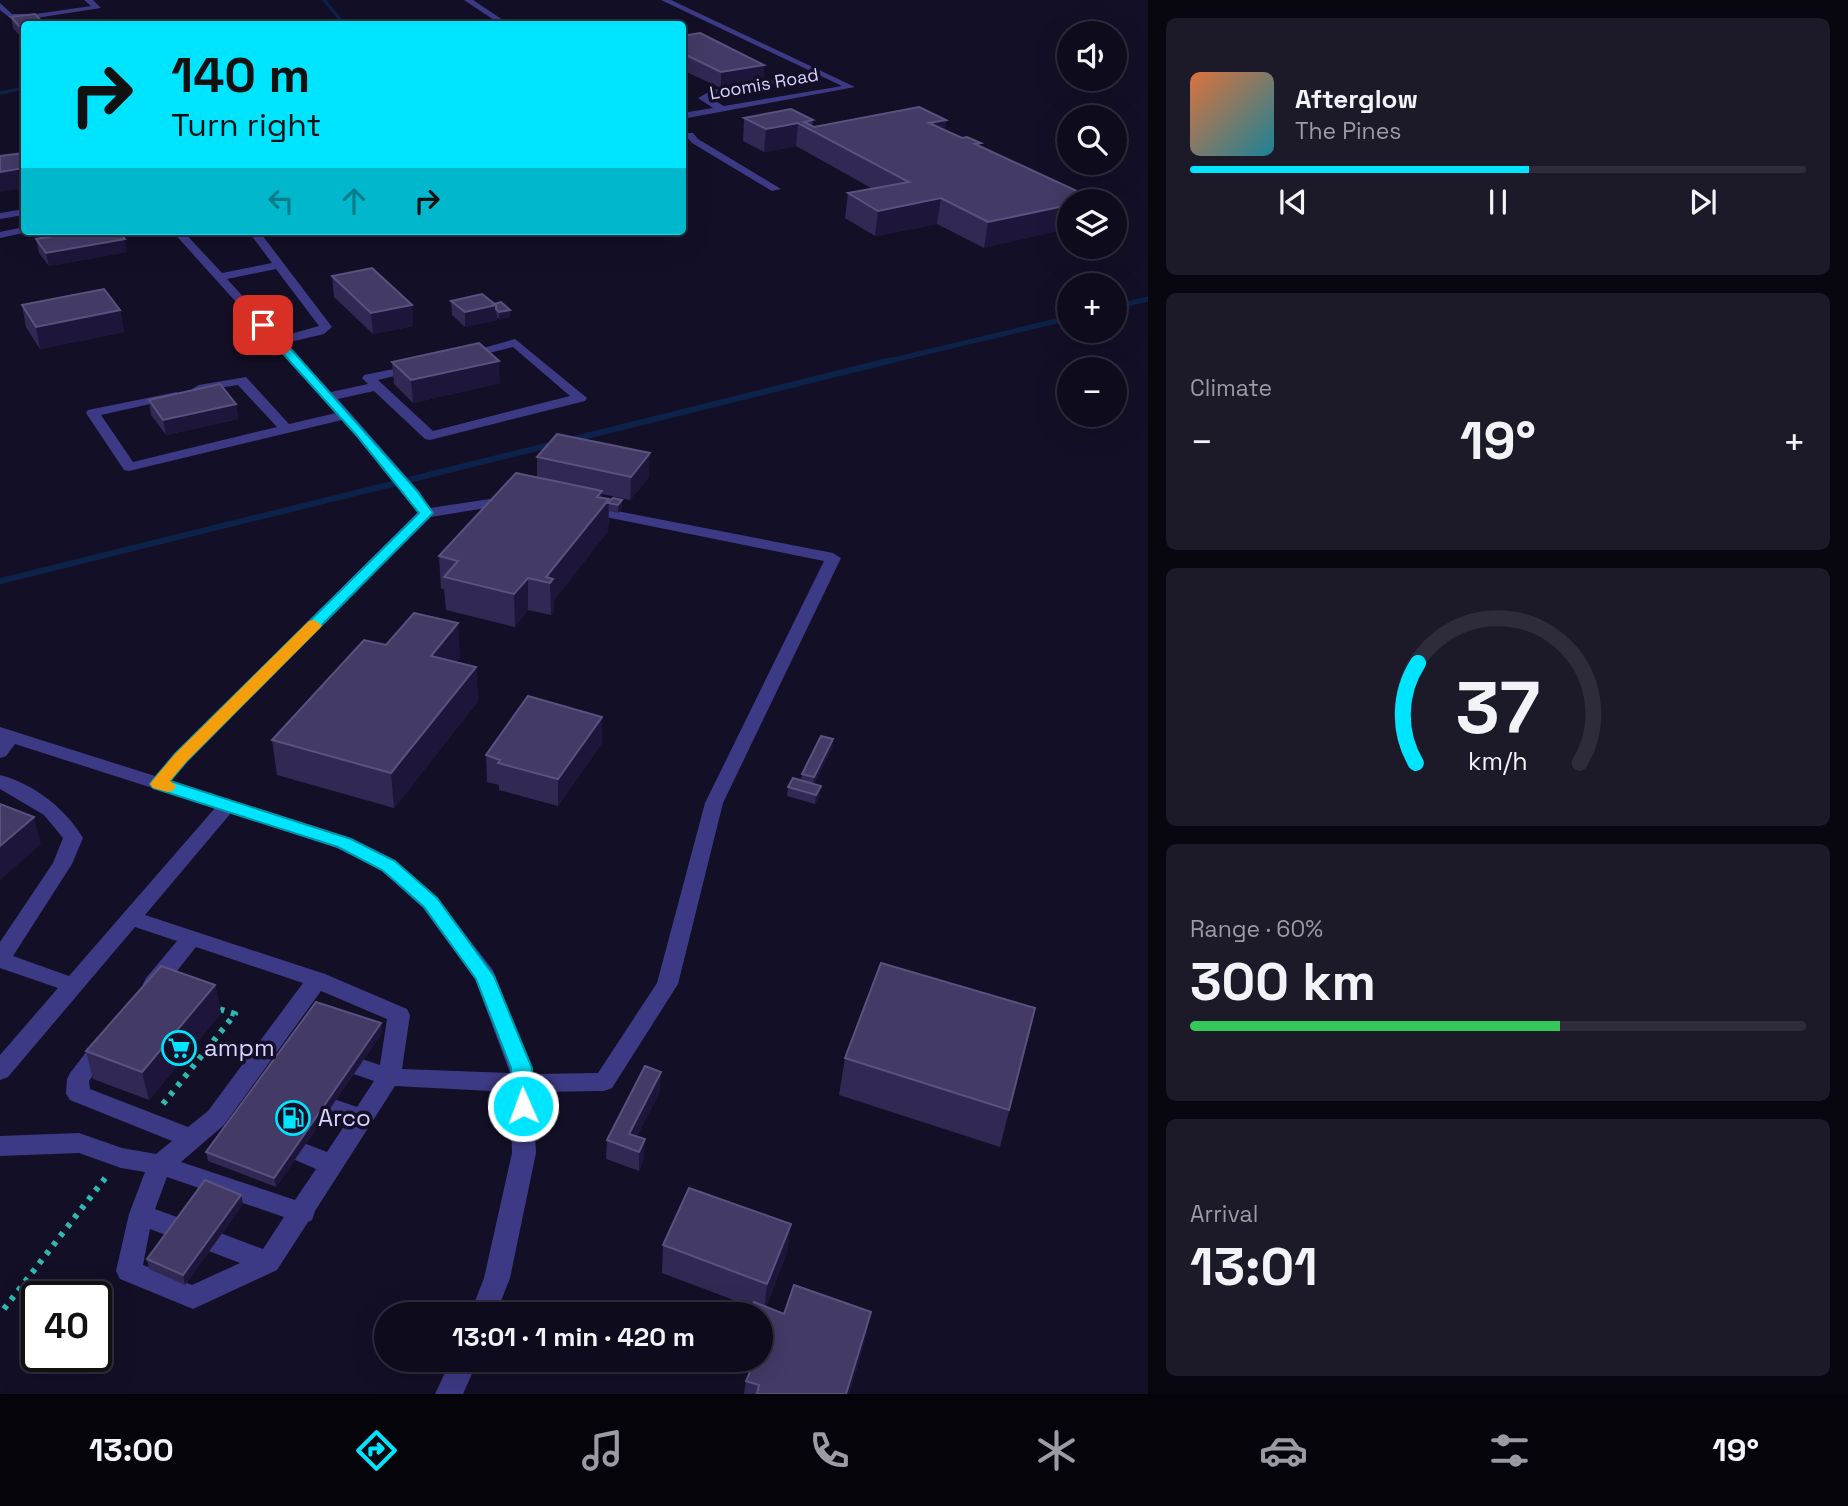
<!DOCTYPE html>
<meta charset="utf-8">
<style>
:root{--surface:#0e0b1c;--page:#1c1929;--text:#f1f3f6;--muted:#9b9ba3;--line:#2e2b3b;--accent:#00e5ff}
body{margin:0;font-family:"Space Grotesk",sans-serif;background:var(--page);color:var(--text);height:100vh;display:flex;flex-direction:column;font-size:26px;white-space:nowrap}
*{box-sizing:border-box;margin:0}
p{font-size:23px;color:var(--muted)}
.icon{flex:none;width:38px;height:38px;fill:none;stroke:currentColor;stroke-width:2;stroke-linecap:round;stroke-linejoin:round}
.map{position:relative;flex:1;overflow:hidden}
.panel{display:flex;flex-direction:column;gap:18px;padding:18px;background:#08060f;width:700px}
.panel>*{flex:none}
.top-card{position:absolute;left:21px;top:21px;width:665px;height:214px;border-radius:7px;box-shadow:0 7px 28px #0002,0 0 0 2px var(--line);background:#00e5ff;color:#111;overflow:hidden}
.tools{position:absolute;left:1057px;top:21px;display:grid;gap:14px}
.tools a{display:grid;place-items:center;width:70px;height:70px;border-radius:50%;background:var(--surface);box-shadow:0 7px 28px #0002,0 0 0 2px var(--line);font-size:35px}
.speed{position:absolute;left:21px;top:1281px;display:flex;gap:14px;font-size:35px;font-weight:700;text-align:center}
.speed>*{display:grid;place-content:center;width:91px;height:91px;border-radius:50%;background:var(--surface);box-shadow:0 7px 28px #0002,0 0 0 2px var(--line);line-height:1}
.speed .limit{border:4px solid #111;border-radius:10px;background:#fff;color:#111}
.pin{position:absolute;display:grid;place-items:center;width:60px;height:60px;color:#fff;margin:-30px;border-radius:14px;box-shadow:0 4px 10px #0006}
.me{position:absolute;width:77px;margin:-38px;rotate:358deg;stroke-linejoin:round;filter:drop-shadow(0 0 5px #0008)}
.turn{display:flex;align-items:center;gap:24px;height:147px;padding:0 35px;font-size:32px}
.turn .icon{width:91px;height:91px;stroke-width:2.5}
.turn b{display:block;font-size:49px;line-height:60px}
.lanes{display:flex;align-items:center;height:66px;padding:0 35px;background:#0003;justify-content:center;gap:35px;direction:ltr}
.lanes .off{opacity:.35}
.big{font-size:52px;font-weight:800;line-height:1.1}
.panel .tile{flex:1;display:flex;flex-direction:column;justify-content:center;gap:10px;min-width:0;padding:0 24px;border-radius:10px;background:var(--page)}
.panel .dial{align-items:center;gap:0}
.dial svg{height:182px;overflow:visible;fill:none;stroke:var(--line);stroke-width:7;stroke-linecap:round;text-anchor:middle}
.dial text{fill:var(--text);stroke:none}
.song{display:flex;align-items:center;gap:21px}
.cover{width:84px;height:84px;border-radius:10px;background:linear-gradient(135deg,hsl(20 70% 55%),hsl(190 70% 35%))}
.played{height:7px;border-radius:4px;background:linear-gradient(90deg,var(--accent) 55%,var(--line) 55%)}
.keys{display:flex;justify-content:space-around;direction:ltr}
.heat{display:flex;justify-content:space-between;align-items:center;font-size:38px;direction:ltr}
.charge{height:10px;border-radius:5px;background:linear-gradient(90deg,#34c759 60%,var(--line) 0)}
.trip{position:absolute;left:374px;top:1302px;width:399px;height:70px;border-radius:35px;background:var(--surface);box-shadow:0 7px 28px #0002,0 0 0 2px var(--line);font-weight:800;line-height:70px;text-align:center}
.tabs{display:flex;height:112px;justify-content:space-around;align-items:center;background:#06040b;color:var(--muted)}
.tabs .icon{width:49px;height:49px}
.tabs .selected{color:var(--accent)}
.tabs b{font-size:32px;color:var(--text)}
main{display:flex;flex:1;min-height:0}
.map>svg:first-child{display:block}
</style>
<main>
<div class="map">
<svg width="1148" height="1394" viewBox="0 0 1148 1394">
<rect width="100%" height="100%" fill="#130f26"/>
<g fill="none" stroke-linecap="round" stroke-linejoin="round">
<g stroke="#0c2248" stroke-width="3.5">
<path d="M324 0 344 24"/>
<path d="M0 93 24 88"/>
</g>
<g stroke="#0c2248" stroke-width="5">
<path d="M1115 307 1148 299"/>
<path d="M885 362 1069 318"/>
</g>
<g stroke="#0c2248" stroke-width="6">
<path d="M570 440 892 360"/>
<path d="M0 581 554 444"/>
</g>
<g stroke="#2fb8b0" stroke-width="6" stroke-dasharray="4.5 7" stroke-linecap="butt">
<path d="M163 1104 235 1014 216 1008"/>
<path d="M4 1309 106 1177"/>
</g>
<g fill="#3d3a85" fill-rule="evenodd">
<path d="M84 0H93L101 8 36 18H10L0 10V3L12 14H36L91 6Z"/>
<path d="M464 0H473L509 24H500Z"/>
<path d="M661 0H671L855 87 682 119V113L713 108 698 98 712 90 811 73 815 76 710 98 724 106 842 86Z"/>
<path d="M687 133H693L698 139 781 189 772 191 692 143 685 135Z"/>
<path d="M24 209V215L0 219V213Z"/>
<path d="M24 227 28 232 0 238V232Z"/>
<path d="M172 231H183L222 273 272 263 248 231H259L332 327 324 334 286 343 331 392 368 384 362 378 364 375 419 364V370L378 380 433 431 570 396 513 347 465 359 459 355 515 339 587 398 585 401 430 440 425 439 374 391 338 399 419 491 430 508 510 496 517 500 510 504 431 517 187 761 171 781 351 838 395 860 437 898 493 970 533 1074 598 1073 657 983 705 803 824 561 586 513 579 509 586 505 833 553 841 558 723 803 678 984 612 1088 604 1091 533 1092 536 1153 510 1278 496 1314H470L484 1278 512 1153 510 1092 395 1086 315 1211 312 1220 308 1222 277 1270 193 1309 120 1279 116 1271 129 1214 145 1172 121 1168 79 1153 0 1156V1136L79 1133 122 1148 156 1154 172 1141 70 1100 66 1094 67 1079 70 1073 94 1042 102 1039 110 1042 113 1048 89 1081 90 1089 188 1127 208 1111 303 983 196 947 162 990 154 992 146 990 143 984 146 978 177 941 135 927 8 1077 0 1080V1055L58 988 0 968V942L53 863 63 838 44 815 0 789V775C34 784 65 808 83 838L72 864 13 956 69 976 215 808 15 744 6 756 0 758V727L155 776 175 753 418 512 408 496 342 420 129 471 124 470 86 413 88 410 177 392V398L101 415 133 462 277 427 238 385 194 392 192 389 199 385 246 377 289 424 336 413ZM276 269 319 326 280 337 227 279ZM231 813 337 848 381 870 423 908 475 979 510 1073 402 1069 410 1015 407 1009 325 974 145 915ZM321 991 387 1019 380 1065 359 1058 351 1061 348 1067 351 1073 374 1081 357 1107 331 1098 323 1100 319 1107 323 1114 346 1123 327 1152 301 1142 293 1145 289 1152 293 1159 316 1169 295 1200 181 1162 224 1125ZM167 1177 284 1217 263 1249 215 1231 206 1234 202 1242 206 1250 240 1263 192 1285 143 1265 150 1229 179 1240 188 1237 191 1229 188 1221 155 1209Z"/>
<path d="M451 1360H478L463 1394H435Z"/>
</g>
</g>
<g fill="#312854">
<path d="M11 17 43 23 44 24H24L21 37 13 28Z"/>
<path d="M682 36 764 65 763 81 721 88 682 70Z"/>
<path d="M744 118 813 120 812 126 814 127 946 120 945 130 1094 199 984 248 937 224 875 236 845 218 848 193 873 189 796 146 764 152 743 141Z"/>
<path d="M36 239 127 252 49 266 39 253Z"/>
<path d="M332 276 412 305 413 326 373 334 334 297Z"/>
<path d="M451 301 494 304 510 317 499 319 496 317 497 320 465 327 452 315Z"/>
<path d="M22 305 120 310 124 332 40 349 26 327Z"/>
<path d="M392 362 500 383 413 403 394 384Z"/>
<path d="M149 400 236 404 238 419 166 435 151 415Z"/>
<path d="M537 457 649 477 630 500 602 494V498L609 499V502L622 500V508L618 513 609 511 608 531 554 600V611L551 615 528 610 515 627 446 610 444 589H441L439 556 537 477Z"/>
<path d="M386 645 460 657 455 662 476 667 478 701 394 808 277 775 272 740Z"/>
<path d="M602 717V743L558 806 499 790V785L487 782 486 755Z"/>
<path d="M833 739 832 748 814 784 820 795 815 804 787 796 788 787 801 780 802 774Z"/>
<path d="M215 985 221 1013 149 1100 93 1079 86 1051Z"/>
<path d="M1035 1008 1000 1147 839 1095 845 1058Z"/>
<path d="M381 1023 382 1033 276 1187 208 1161 206 1152Z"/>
<path d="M660 1091 637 1136 644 1158 639 1171 606 1159 607 1140Z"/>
<path d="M241 1195 243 1204 185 1285 149 1269 147 1259Z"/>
<path d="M791 1224 787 1252 766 1307 784 1314 871 1312 865 1340 849 1394H744L746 1381 750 1370 737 1365 738 1360H761V1314L752 1307 662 1273 663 1245Z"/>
</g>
<g fill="#1d163a">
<path d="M24 25V36L21 37 19 26Z"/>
<path d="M764 65 763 81 721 88V72Z"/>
<path d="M946 120 943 143 929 123Z"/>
<path d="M798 123 796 146 764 152 766 129Z"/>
<path d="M24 168V188L0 192V172Z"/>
<path d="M941 198 937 224 875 236 878 211Z"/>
<path d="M1069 205V229L984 248 988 222Z"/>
<path d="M125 239 127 252 49 266 46 253Z"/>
<path d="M412 305 413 326 373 334 371 313Z"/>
<path d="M496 305 497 320 465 327V312Z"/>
<path d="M120 310 124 332 40 349 36 327Z"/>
<path d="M510 310V317L499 319V312Z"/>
<path d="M499 361 500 383 413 403 411 380Z"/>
<path d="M236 404 238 419 166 435 163 420Z"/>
<path d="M650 453 649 477 630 500 631 477Z"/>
<path d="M602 491V508L609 499 608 531 554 600V611L551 615 550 583 546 577 597 497Z"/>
<path d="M622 500V508L618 513V505Z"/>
<path d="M528 578V610L515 627 514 594Z"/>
<path d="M458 623 460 657 433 689 431 656Z"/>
<path d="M476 667 478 701 394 808 391 773Z"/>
<path d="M602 717V743L558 806V779Z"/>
<path d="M833 739 832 748 813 786 814 777Z"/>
<path d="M821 786 820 795 815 804 816 795Z"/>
<path d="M34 817 41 844 0 880V846Z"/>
<path d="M215 985 221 1013 149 1100 142 1072Z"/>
<path d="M381 1023 382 1033 276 1187 274 1178Z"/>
<path d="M661 1072 660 1091 631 1149 629 1134Z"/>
<path d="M645 1139 644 1158 639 1171V1152Z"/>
<path d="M241 1195 243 1204 185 1285 183 1275Z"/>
<path d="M791 1224 787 1252 764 1312 767 1284Z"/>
<path d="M871 1312 865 1340 849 1394H846Z"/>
</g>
<g fill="#433a66" stroke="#5a527e" stroke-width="2">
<path d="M35 14 43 23 19 26 11 17Z"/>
<path d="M700 33 764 65 721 72 682 53V36Z"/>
<path d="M919 107 946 120 929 123 962 138 967 137 981 143 975 144 1094 199 1085 201H1069V205L988 222 941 198 878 211 848 193 909 182 798 123 766 129 744 118 791 109 813 120 804 122 814 127Z"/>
<path d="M24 153V168L0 172V156Z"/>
<path d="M82 231H119L125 239 46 253 36 239Z"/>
<path d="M372 268 412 305 371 313 332 276Z"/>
<path d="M104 289 120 310 36 327 22 305Z"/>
<path d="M482 294 496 305 465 312 451 301Z"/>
<path d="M501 302 510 310 499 312 496 309V305L494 304Z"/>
<path d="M479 343 499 361 411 380 392 362Z"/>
<path d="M220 384 236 404 163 420 149 400Z"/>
<path d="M557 434 650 453 631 477 537 457Z"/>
<path d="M516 473 602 491 597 497 609 499 546 577 553 579 550 583 528 578 514 594 444 577 458 561 439 556Z"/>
<path d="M613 498 622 500 618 505 608 503Z"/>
<path d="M414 613 458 623 431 656 476 667 391 773 272 740 364 640 386 645Z"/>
<path d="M528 696 602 717 558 779 498 763 500 760 486 755Z"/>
<path d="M821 736 833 739 814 777 802 774Z"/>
<path d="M793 778 821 786 816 795 788 787Z"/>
<path d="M0 804 34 817 0 846Z"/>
<path d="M881 963 1035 1008 1009 1110 845 1058Z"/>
<path d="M161 966 215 985 142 1072 86 1051Z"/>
<path d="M316 1002 381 1023 274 1178 206 1152Z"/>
<path d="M645 1066 661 1072 629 1134 645 1139 639 1152 607 1140Z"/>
<path d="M205 1180 241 1195 183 1275 147 1259Z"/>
<path d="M689 1188 791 1224 767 1284 663 1245Z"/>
<path d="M794 1285 871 1312 846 1394H757L759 1385 746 1381 755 1360H761V1314H749L754 1302 784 1314Z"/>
</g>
<path fill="#00e5ff" stroke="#0095a6" stroke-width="2" d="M259 322H267L418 492 433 513 187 761 170 781 351 839 395 861 437 898 494 976 532 1068 533 1106 530 1112 523 1115 515 1112 512 1106 511 1068 476 979 424 907 396 882 382 870 338 847 153 788 150 784 175 754 419 513 358 437 259 327Z"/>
<path fill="#f59e0b" d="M314 620 322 625 320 628 187 761 170 781 176 786 174 790 168 792 153 788 150 784 153 780 175 754 309 621Z"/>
<defs>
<g id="supermarket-ring" transform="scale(1.75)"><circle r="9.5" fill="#130f26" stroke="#00e5ff" stroke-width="1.5"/><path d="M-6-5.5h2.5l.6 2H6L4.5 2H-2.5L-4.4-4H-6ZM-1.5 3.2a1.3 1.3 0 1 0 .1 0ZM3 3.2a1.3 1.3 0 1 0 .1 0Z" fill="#00e5ff"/></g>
<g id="fuel-ring" transform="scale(1.75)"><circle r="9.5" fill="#130f26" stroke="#00e5ff" stroke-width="1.5"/><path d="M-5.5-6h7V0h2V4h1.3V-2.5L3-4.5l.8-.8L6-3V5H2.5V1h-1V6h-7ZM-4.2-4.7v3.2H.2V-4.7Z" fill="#00e5ff"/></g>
</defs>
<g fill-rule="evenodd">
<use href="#supermarket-ring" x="179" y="1048"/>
<use href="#fuel-ring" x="293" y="1118"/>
</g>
<g text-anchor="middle" stroke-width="7" stroke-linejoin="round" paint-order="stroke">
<g font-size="18" fill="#d9d4ff" stroke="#130f26">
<text transform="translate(764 84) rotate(-10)" y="6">Loomis Road</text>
</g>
<g font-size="24" fill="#d9d4ff" stroke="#130f26" text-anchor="start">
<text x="204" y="1056">ampm</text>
<text x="318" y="1126">Arco</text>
</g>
</g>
</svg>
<div class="tools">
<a><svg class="icon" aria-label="sound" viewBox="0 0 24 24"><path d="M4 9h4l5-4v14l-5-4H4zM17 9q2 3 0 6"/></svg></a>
<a><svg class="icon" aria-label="search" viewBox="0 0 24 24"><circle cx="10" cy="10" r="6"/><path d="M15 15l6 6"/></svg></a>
<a><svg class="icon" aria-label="layers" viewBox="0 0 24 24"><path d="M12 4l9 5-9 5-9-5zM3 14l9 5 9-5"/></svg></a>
<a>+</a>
<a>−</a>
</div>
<div class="speed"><div class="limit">40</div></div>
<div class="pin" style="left:263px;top:325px;background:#d93025"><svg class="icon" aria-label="arrive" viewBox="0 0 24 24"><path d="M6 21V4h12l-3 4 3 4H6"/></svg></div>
<svg class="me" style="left:523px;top:1106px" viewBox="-20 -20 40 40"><circle r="17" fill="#00e5ff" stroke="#fff" stroke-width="3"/><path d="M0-11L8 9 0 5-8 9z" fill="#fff"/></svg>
<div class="trip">13:01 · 1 min · 420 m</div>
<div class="top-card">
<div class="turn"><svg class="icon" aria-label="right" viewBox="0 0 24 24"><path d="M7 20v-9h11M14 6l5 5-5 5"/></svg><div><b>140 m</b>Turn right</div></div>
<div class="lanes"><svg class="icon off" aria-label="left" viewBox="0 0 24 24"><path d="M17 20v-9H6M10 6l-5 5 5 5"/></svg><svg class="icon off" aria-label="ahead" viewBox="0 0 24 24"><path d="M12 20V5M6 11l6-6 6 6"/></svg><svg class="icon" aria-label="right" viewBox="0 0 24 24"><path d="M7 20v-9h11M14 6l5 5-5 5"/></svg></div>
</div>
</div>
<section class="panel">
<div class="tile">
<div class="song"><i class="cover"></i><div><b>Afterglow</b><p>The Pines</p></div></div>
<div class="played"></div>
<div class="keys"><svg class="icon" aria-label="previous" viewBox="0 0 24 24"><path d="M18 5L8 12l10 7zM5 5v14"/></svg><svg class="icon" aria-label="pause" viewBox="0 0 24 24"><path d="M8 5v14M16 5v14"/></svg><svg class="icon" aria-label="next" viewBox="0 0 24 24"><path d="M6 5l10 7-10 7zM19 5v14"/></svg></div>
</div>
<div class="tile"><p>Climate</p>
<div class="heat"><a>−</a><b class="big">19°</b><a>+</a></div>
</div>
<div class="tile dial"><svg viewBox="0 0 100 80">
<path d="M14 69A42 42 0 1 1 86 69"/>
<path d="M14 69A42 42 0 0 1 15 25" stroke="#00e5ff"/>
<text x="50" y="56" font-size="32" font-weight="700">37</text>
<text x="50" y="72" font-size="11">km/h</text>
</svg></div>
<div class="tile"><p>Range · 60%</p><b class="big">300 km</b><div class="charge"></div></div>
<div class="tile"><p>Arrival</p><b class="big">13:01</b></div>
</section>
</main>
<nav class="tabs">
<b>13:00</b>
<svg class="icon selected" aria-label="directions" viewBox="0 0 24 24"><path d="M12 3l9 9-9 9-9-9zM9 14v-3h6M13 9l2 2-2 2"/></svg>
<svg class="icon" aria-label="music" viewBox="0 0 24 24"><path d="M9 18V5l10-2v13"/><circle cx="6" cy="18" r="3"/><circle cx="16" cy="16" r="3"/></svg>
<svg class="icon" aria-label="phone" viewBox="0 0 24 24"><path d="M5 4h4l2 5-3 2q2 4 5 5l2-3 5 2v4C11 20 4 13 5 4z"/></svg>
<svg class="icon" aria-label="climate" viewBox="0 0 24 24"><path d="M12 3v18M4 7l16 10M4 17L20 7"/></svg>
<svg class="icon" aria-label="car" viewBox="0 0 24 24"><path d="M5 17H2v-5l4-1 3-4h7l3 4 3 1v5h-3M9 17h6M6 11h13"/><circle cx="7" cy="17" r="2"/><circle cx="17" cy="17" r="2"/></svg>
<svg class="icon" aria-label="filters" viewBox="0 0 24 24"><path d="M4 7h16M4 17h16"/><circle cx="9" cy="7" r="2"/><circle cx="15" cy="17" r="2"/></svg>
<b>19°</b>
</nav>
